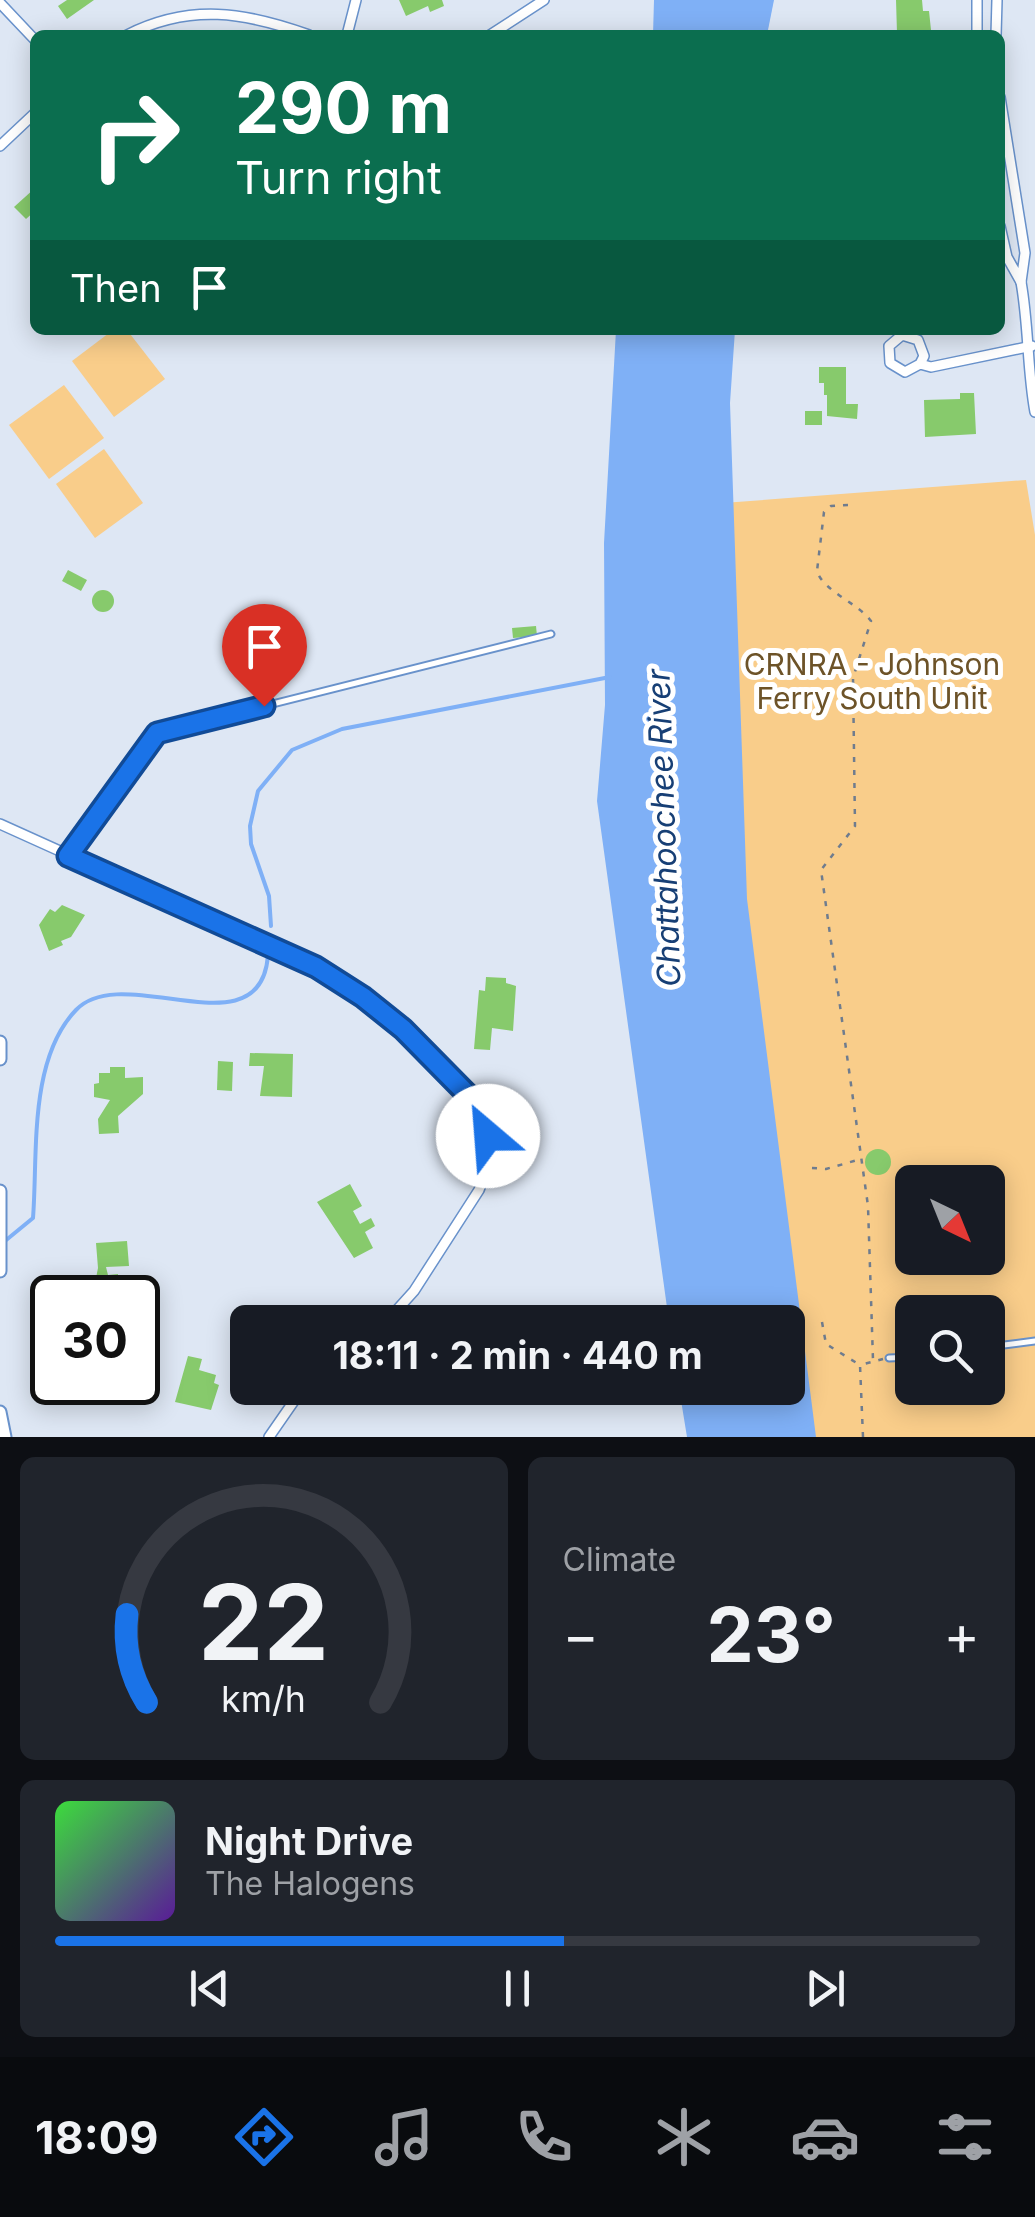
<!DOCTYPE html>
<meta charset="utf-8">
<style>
:root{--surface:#171b24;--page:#20242c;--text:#f1f3f6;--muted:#9ea1a6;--line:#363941;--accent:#1a73e8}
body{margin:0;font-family:Inter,sans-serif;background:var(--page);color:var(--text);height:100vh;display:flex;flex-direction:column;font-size:38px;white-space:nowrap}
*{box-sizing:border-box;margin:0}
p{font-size:32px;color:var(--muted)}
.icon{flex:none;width:55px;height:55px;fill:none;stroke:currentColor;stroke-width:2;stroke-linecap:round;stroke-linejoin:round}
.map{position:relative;height:1437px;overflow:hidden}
.panel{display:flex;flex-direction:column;gap:20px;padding:20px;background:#0d0f14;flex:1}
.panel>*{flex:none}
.top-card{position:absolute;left:30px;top:30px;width:975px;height:305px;border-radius:15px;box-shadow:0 5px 25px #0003;background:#0b6e4f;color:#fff;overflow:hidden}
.needle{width:65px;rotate:137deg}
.fabs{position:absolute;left:895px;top:1165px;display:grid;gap:20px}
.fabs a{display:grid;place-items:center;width:110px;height:110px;border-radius:15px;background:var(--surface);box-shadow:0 5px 25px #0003;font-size:50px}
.speed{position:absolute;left:30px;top:1275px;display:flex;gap:20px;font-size:50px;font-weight:700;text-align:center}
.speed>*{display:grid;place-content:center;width:130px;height:130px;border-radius:50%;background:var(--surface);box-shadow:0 5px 25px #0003;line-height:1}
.speed .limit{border:5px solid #111;border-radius:15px;background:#fff;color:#111}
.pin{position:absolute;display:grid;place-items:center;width:85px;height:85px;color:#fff;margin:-102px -42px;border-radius:50% 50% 50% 0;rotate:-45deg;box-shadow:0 0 10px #0007}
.pin .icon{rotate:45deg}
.me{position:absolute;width:110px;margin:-55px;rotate:333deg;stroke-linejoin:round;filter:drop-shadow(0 0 8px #0008)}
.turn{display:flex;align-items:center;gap:35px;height:210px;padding:0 40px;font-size:45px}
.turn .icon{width:130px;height:130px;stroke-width:2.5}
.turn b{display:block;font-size:70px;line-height:85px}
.then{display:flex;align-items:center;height:95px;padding:0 40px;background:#0003;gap:20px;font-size:38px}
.big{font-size:75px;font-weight:700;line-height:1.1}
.panel .card{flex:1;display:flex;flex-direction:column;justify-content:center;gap:15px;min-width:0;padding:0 35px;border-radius:15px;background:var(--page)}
.panel .dial{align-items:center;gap:0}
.dial svg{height:260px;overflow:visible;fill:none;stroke:var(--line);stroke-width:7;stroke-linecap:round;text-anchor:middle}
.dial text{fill:var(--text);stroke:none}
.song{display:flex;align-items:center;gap:30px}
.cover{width:120px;height:120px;border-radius:15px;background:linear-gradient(135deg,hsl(120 70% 55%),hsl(270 70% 35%))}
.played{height:10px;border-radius:5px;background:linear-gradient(90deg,var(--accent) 55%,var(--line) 55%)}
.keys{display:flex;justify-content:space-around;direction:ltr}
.heat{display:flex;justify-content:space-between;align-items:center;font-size:55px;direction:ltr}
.panel .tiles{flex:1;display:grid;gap:20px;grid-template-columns:1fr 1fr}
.card:last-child{grid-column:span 2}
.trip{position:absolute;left:230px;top:1305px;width:575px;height:100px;border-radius:15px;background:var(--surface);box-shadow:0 5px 25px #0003;font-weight:700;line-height:100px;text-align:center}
.tabs{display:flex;height:160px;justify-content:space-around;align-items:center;background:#090b0e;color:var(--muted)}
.tabs .icon{width:70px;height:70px}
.tabs .on{color:var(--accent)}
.tabs b{font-size:45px;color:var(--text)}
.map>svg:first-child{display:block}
</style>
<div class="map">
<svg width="1035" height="1437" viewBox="0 0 1035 1437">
<rect width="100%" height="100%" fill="#dee7f4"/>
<g fill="#f9cd8a" fill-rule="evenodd">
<path d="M113 330H127L165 379 114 417 72 361Z"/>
<path d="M64 385 104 438 49 479 9 425Z"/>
<path d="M104 449 143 503 95 538 56 484Z"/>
<path d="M1026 480 1035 535V1437H788V1322L761 1226 723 503ZM912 1182H988V1258H912ZM912 1312H988V1388H912Z"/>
</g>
<g fill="#7fb0f6">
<path d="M654 0H774L767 35H653Z"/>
<path d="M616 330H735L730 403 747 899 816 1437H687L679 1388H788V1322H669L597 801 605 705 604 543Z"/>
</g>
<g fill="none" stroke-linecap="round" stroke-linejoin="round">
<g stroke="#7fb0f6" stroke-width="4">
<path d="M271 926 269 896 251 844 250 826 258 791 292 750 342 729 610 677"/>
<path d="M5 1241 33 1218C38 1155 28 1060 76 1010 123 960 261 1054 268 955"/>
</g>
</g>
<g fill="#87ca6c">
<path d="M67 0H94L67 19 58 6Z"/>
<path d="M399 0H442L444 6 430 12 428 6 406 16Z"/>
<path d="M896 0H922L923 11H929L931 30 897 33Z"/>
<path d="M35 188V211L26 219 14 207Z"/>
<path d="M819 367H846V404H858L857 419 827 416V395H824V383H819Z"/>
<path d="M960 393H974L976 434 925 437 924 400 960 399Z"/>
<rect x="805" y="411" width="17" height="14"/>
<path d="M68 570 87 580 81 591 62 581Z"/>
<circle cx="103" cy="601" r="11"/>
<path d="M536 626 537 636 513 638 512 628Z"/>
<path d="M62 905 85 915 71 937 61 941 63 945 49 951 39 925 50 909 55 912Z"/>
<path d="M486 977 506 978V983L516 986 513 1031 492 1028 490 1050 474 1049 479 990 485 991Z"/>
<path d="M250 1053 293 1054 292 1097 260 1096 264 1066H249Z"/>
<path d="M218 1061 233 1062 232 1091 217 1090Z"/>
<path d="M110 1067H125V1078L143 1077V1094L118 1116 119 1133 99 1134 98 1119 110 1100 94 1097V1084L99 1083V1073H110Z"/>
<circle cx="878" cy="1162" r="13"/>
<path d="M350 1184 362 1206 353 1211 360 1224 371 1218 375 1226 365 1232 373 1248 354 1258 317 1202Z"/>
<path d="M127 1241 129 1266 106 1267 108 1275 118 1274V1298H92L98 1268 96 1243Z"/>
<path d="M188 1356 202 1359 199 1370 216 1375 214 1383 219 1385 211 1410 175 1402Z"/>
</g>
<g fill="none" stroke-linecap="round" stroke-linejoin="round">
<g stroke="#6992cb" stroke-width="9">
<g id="service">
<path d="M70 854 157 733 551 634"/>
<path d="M988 1347 1035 1341"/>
<path d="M889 1358 912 1357"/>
</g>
</g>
<g stroke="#6992cb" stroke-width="12">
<g id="minor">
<path d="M977 0V35"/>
<path d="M0 3 35 40"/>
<path d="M127 35C190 3 245 12 309 35"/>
<path d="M347 35 356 0"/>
<path d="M490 35 544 0"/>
<path d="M996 35 997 0"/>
<path d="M1000 97 1025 253 1021 282 1007 257 1000 226"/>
<path d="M0 146 35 113"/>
<path d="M1021 282C1029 327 1027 368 1035 412"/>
<path d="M920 364 924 356 918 340 902 335 889 346 890 363 905 372 920 364 931 367 1032 346"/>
<path d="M0 824 317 967 403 1029 469 1097 488 1136 487 1169 479 1190 414 1291 386 1322"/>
<path d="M269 1437 303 1388"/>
</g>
</g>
<g stroke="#6992cb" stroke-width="15">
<g id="tertiary">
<path d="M0 1042V1059"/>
<path d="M0 1191V1271"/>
<path d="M0 1412 5 1437"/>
</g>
</g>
<g stroke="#6f7c8e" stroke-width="2.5" stroke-dasharray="5 8" stroke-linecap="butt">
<path d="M848 505 831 506 824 512 817 571C823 591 858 603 871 621L853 678 855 826 821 870 868 1206 873 1360"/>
<path d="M812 1168 826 1169 861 1159"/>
<path d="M822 1322 826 1344 860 1365"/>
<path d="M863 1437 860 1365 883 1359"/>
</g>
<use href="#service" stroke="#fff" stroke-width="5"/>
<use href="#minor" stroke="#fff" stroke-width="9"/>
<use href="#tertiary" stroke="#fff" stroke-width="11"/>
</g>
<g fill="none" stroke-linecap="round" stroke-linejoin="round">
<g stroke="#114b97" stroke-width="25">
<path id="route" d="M264 706 157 733 68 856 316 967 363 997 403 1029 469 1096 488 1136"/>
</g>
<use href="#route" stroke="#1a73e8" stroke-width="18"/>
</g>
<g text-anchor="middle" stroke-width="10" stroke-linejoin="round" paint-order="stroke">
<g font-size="30" fill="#6d5328" stroke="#fff">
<text x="872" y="675">CRNRA - Johnson<tspan x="872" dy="34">Ferry South Unit</tspan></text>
</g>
<g font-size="32" font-style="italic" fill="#173f75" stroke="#fff">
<text transform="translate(664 828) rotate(-92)" y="11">Chattahoochee River</text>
</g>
</g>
</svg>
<div class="fabs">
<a><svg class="needle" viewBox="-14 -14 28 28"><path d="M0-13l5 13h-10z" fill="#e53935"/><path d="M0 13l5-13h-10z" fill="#9ea1a6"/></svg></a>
<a><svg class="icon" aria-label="search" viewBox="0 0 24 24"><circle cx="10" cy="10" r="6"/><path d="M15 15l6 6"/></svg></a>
</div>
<div class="speed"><div class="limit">30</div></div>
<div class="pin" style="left:264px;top:706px;background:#d93025"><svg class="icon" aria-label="arrive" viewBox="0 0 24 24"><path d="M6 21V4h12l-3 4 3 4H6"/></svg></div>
<svg class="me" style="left:488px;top:1136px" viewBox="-20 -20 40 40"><circle r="19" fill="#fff"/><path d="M0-13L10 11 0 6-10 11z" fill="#1a73e8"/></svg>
<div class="trip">18:11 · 2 min · 440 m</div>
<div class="top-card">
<div class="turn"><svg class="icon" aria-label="right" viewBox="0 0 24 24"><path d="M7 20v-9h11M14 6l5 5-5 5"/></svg><div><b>290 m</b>Turn right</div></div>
<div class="then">Then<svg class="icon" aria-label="arrive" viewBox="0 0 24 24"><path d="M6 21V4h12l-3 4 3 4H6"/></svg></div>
</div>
</div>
<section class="panel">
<div class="tiles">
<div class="card dial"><svg viewBox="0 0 100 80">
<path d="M14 69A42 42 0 1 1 86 69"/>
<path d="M14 69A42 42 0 0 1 8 42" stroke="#1a73e8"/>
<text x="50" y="56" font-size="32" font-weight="700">22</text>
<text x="50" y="72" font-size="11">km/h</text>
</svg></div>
<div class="card"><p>Climate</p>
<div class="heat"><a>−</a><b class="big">23°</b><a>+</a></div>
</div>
<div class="card">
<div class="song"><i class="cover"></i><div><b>Night Drive</b><p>The Halogens</p></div></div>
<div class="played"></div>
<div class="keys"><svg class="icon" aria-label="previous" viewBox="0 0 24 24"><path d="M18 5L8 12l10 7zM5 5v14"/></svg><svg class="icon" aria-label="pause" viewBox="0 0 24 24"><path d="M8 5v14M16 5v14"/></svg><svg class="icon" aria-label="next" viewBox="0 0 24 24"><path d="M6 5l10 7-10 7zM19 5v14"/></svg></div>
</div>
</div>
</section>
<nav class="tabs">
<b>18:09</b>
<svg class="icon on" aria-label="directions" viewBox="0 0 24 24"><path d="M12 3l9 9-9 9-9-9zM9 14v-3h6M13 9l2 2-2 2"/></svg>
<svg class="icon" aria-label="music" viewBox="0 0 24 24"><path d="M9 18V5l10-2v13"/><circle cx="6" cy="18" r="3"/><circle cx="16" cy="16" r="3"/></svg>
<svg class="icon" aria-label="phone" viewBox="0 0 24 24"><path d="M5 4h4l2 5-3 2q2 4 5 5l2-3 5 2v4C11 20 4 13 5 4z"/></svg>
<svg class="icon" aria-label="climate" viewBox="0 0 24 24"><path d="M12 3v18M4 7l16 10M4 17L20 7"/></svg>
<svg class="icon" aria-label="car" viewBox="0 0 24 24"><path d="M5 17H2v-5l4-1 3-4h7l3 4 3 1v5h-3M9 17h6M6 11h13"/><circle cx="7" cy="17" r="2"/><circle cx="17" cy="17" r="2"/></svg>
<svg class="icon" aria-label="filters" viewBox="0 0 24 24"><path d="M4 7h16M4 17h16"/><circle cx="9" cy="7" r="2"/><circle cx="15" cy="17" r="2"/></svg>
</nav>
